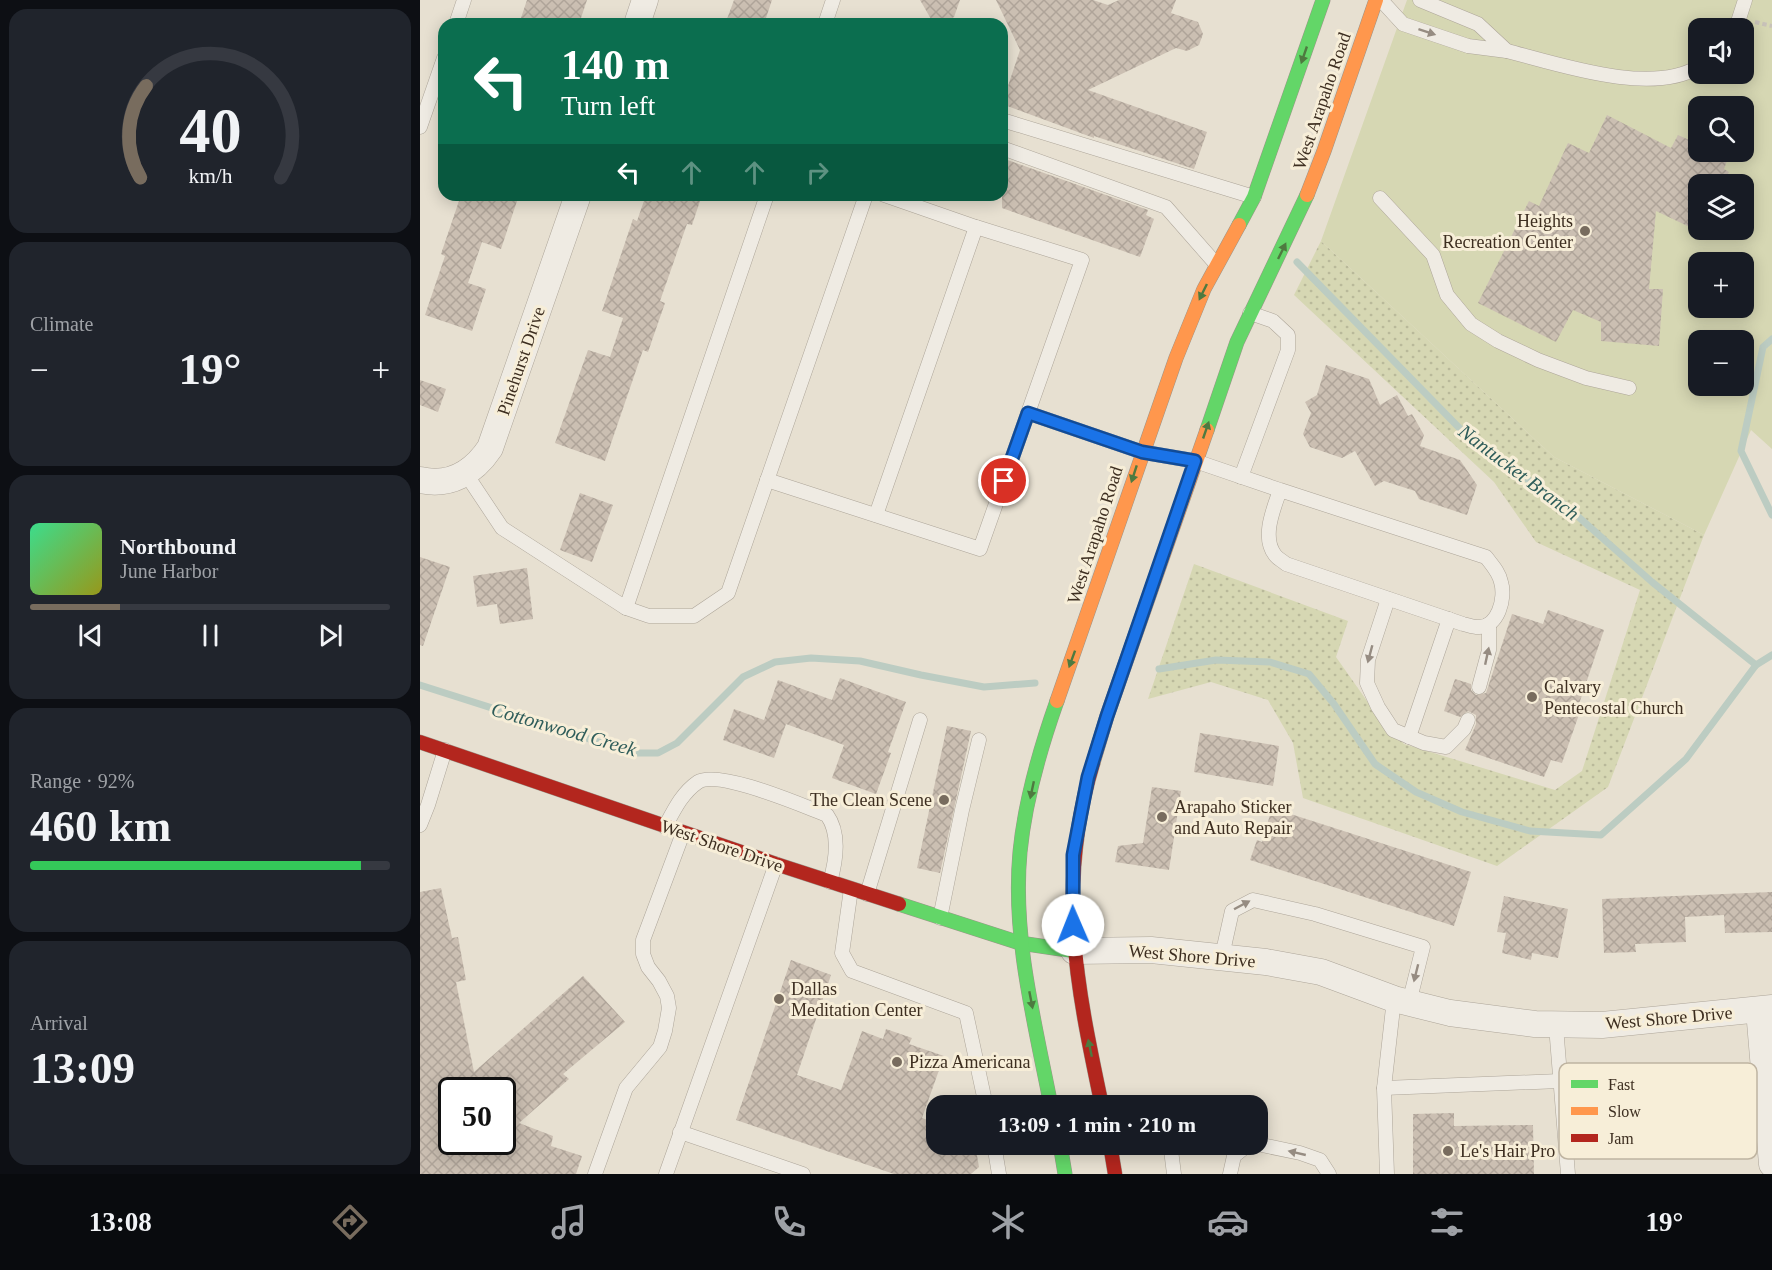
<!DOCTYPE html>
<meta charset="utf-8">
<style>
:root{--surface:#171b24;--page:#20242c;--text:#f1f3f6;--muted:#9ea1a6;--line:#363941;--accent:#786c5e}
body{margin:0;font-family:Georgia,serif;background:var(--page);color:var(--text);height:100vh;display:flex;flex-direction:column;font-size:22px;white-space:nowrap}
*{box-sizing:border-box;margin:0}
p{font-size:20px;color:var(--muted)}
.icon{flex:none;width:33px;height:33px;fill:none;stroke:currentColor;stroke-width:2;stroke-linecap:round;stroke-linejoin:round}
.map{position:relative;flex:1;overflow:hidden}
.side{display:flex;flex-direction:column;gap:9px;padding:9px;background:#0d0f14;width:420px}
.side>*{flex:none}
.guide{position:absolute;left:18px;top:18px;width:570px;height:183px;border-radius:18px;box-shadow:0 3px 15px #0003;background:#0b6e4f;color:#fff;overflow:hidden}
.fabs{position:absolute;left:1268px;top:18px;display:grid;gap:12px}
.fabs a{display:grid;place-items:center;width:66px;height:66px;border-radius:12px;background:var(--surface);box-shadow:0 3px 15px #0003;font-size:30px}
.speed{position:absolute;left:18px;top:1077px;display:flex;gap:12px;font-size:30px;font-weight:700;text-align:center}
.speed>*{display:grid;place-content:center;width:78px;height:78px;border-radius:50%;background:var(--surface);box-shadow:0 3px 15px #0003;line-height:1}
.speed .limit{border:3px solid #111;border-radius:9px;background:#fff;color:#111}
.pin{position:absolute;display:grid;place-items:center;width:51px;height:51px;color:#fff;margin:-26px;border:3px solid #fff;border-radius:50%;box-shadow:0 2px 6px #0007}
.me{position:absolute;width:66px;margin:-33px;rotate:359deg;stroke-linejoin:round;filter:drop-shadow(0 0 4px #0008)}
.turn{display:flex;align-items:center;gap:21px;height:126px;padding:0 24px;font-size:27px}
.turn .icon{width:78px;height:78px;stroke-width:2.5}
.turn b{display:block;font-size:42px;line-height:51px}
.lanes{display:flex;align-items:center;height:57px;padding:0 24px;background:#0003;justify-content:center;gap:30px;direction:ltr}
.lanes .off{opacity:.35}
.big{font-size:45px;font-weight:700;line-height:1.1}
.side .tile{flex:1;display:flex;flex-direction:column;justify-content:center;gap:9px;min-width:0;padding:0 21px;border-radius:18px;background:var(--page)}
.side .dial{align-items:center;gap:0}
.dial svg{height:156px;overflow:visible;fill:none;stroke:var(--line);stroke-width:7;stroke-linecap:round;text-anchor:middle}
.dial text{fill:var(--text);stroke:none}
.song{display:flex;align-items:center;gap:18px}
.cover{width:72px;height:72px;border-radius:9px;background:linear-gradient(135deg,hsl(150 70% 55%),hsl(60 70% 35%))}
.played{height:6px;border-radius:3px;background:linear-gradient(90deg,var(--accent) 25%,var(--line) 25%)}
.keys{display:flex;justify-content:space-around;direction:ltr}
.heat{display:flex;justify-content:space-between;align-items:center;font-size:33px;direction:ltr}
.charge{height:9px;border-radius:4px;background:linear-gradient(90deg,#34c759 92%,var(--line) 0)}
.trip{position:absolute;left:506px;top:1095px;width:342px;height:60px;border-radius:18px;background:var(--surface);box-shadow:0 3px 15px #0003;font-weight:700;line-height:60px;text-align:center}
.menu{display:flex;height:96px;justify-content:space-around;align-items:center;background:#090b0e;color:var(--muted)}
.menu .icon{width:42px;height:42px}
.menu .current{color:var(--accent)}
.menu b{font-size:27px;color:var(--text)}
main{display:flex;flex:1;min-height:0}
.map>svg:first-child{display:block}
</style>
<main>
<section class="side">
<div class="tile dial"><svg viewBox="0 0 100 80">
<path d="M14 69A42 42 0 1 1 86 69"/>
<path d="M14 69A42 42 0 0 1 17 22" stroke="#786c5e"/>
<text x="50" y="56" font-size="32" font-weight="700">40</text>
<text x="50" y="72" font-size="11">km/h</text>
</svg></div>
<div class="tile"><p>Climate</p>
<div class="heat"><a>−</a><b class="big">19°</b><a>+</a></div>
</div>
<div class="tile">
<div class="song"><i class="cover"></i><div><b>Northbound</b><p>June Harbor</p></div></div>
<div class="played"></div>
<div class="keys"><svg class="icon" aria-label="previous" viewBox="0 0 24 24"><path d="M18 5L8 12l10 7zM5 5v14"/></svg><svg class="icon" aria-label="pause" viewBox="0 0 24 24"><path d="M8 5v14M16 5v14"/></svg><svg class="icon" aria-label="next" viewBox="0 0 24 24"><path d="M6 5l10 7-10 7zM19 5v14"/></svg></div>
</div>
<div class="tile"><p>Range · 92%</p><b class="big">460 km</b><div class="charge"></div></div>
<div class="tile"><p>Arrival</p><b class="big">13:09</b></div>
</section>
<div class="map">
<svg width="1352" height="1174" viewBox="0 0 1352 1174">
<defs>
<pattern id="grass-dots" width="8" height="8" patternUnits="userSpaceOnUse" patternTransform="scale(1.5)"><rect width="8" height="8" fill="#d6d7b3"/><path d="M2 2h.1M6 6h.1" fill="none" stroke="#b9b99a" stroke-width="1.8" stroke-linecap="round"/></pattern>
<pattern id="building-cross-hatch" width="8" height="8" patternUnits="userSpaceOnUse" patternTransform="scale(1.5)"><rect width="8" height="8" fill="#cbbfb2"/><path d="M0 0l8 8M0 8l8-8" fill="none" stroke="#afa499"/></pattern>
</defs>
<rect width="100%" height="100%" fill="#e7e0d1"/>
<path fill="url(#grass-dots)" d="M901 241 1134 457 1284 535 1188 787 1077 866 883 798 873 743 848 700 791 682 728 699 774 564 928 621 916 657 954 711 984 744 1135 790 1162 771 1220 590 1116 542 1074 482 874 295Z"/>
<path fill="#d6d7b3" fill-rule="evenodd" d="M987 0H1352V449L1331 430 1284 535 1134 457 901 241ZM1278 28H1323V74H1278ZM1278 106H1323V152H1278ZM1278 184H1323V230H1278ZM1278 262H1323V308H1278ZM1278 340H1323V386H1278Z"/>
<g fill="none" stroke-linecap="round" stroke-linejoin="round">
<g stroke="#bcccc2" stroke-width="7">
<path d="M877 262 1054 443 1145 505 1232 582 1336 665"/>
<path d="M1352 339 1343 347 1321 451 1352 515"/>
<path d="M739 669 796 660 850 662 889 674 914 704 955 764 996 792 1042 812 1110 831 1181 835 1266 759 1336 665 1352 655"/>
<path d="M0 685 213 753H238L257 743 323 677 355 662 391 658 440 661 501 675 564 687 615 683"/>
</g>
</g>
<g fill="url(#building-cross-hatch)" fill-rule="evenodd">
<path d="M107 0H167L159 24H99Z"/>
<path d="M314 0H352L344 24H321L307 19Z"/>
<path d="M500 0H540L534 17 523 23 511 19Z"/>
<path d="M576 0H673L688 5 699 0H756L751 13 778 22 783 34 779 45 767 51 756 48 668 90 787 132 774 169 674 136V138L582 104 600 50Z"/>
<path d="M1187 115 1251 148 1258 135 1278 144V152H1293L1308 158 1304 169 1309 172 1303 184H1278V231L1236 211 1229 289H1243L1239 346 1181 341V322L1153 310 1136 342 1058 303 1109 201 1119 206 1148 143 1169 153Z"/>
<path d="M582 158 728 210 726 215 734 219 720 257 582 208Z"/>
<path d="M41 195H99L81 249 62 242 48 283 66 289 52 331 5 315 25 256 21 254Z"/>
<path d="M226 195H282L272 225 267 224 240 301 245 303 228 352 223 350 185 461 135 443 168 350 190 357 203 318 182 311 213 219 217 221Z"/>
<path d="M906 365 949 379 960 405 977 395 988 416 992 414 1004 435 1000 446 1040 460 1057 485 1047 515 999 499 995 491 964 481 955 486 935 451 922 458 890 447 883 434 891 413 885 402 897 395Z"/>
<path d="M0 380 26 389 18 412 0 405Z"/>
<path d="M160 493 193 505 172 562 140 550Z"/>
<path d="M0 557 30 567 3 646 0 645Z"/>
<path d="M107 568 113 619 80 624 77 604 57 607 53 576Z"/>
<path d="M1128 610 1184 630 1159 704 1162 706 1142 763 1131 760 1124 777 1045 750 1056 724V715L1048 711 1040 717 1024 711 1035 679 1051 684V690L1056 695 1066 693 1092 614 1123 624Z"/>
<path d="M420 678 486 702 468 752 471 753 456 794 412 778 424 745 366 724 354 758 303 740 314 709 344 720 358 680 412 700Z"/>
<path d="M527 726 551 731 520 873 497 868Z"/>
<path d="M780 733 859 746 853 786 774 772Z"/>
<path d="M732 787 761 791 749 870 695 862 698 846 723 843Z"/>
<path d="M852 808 1051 872 1034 926 830 860 837 840 842 842Z"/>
<path d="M21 888 32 938 38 937 46 980 36 982 54 1072 163 976 205 1022 143 1074 149 1079 99 1123 133 1136 131 1146 162 1156 156 1174H0V892ZM32 1090H82V1142H32Z"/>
<path d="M1352 892V932L1305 933 1304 915 1265 917 1266 942 1215 944 1216 952 1184 953 1182 899Z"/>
<path d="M1084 896 1148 909 1138 958 1112 953 1111 960 1082 953 1086 933 1077 932Z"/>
<path d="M371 960 411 975 377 1075 421 1090 442 1031 463 1039 466 1029 492 1038 489 1044 524 1056 502 1118 516 1123V1144H555L559 1167 551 1174H474L316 1120Z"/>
<path d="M1034 1113V1126L1113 1125 1114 1174H993V1114Z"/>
</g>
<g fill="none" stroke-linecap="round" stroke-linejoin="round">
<g stroke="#ada599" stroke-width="15">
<g id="lane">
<path d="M961 0 983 24 1048 46 1087 51 1058 24 1000 0"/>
<path d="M36 24 44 0"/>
<path d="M405 24 413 0"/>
<path d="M1316 28 1325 0"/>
<path d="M1087 51C1138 64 1231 96 1278 67"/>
<path d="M582 120 834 197"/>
<path d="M0 127 24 58"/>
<path d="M582 148 746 207 796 264"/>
<path d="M960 198 1013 255 1027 295 1051 324 1078 341 1118 360 1166 378 1209 388"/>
<path d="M608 413 722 452 775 461 860 490C854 508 841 537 855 555 858 559 863 561 866 564L1043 624C1048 625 1053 627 1058 627 1078 628 1086 598 1081 582 1079 572 1072 565 1066 557L860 490"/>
<path d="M46 474 82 528 206 608 347 195"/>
<path d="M821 477 868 350V335L853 321 830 313"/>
<path d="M347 480 560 549 662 260 556 227 464 195"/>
<path d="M456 515 556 227"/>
<path d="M968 599 948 660 947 683 958 707 973 730 1004 743 1026 747 1044 729 1048 720"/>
<path d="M206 608 229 616H274L308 593 446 195"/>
<path d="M1059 687 1069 650V624"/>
<path d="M989 737 1029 619"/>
<path d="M0 825 8 805 25 750"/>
<path d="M245 827C254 810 262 793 278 782 299 769 383 806 407 815 420 833 416 861 410 882"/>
<path d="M431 889 422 953 432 971 546 1013 566 1106"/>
<path d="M447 894 500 720"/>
<path d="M520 918 542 810 559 740"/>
<path d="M802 956 812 911 833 900 895 914 1003 947 989 1003"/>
<path d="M1136 1026 1148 1174"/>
<path d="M964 1088 1140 1081"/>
<path d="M260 1132 383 1174"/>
<path d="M574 1144 579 1174"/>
<path d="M837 1144 880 1153 900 1160 909 1174"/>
<path d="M751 1150 754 1174"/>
<path d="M175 1174 206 1088 240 1047 245 1031 249 1008 247 996 239 981 228 967 223 954V940L263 833"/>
<path d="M246 1174 356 864"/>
<path d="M810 1174 814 1156 829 1144"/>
<path d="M967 1174 964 1088 974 999"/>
</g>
</g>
<g stroke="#ada599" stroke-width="27">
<g id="street">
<path d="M217 24 225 0"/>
<path d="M0 480C30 487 54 472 70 448L158 195"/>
<path d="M654 951 731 950 846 962 901 972 974 999 1030 1013 1115 1024 1182 1025 1352 1008"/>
<path d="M1339 1010 1352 1164"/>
</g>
</g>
<g stroke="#9c958a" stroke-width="15">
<g id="fast">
<path d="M819 225 834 197 903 0"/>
<path d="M787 430 817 342 887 195"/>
<path d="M479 904 600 943 654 951"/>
<path d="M631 1106C615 1023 592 937 600 852 605 801 620 749 637 701"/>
<path d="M640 1144 645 1174"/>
</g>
</g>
<g stroke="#9c958a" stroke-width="15">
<g id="slow">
<path d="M887 195 904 151 956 0"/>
<path d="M637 701 756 358 784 289 819 225"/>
<path d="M673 763 687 716 787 430"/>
</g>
</g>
<g stroke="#9c958a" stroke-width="15">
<g id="jam">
<path d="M0 742 356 864 479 904"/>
<path d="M673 763C636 887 656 983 682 1106"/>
<path d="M690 1144 695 1174"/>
</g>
</g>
<path stroke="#c8c2b9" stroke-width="4" stroke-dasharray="4.5 3" stroke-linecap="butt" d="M1335 22 1352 26"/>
<use href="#lane" stroke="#efebe3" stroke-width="14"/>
<use href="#street" stroke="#efebe3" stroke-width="26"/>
<use href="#fast" stroke="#63d668" stroke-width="14"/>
<use href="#slow" stroke="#ff974d" stroke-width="14"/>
<use href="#jam" stroke="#b3261e" stroke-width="14"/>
</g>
<defs><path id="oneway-solid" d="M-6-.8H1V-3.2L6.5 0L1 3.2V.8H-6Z" transform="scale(1.5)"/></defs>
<g fill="#968c82">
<use href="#oneway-solid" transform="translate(1007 32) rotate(18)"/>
<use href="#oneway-solid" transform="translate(950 654) rotate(105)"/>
<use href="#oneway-solid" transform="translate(1067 656) rotate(-78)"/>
<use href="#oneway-solid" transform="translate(822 905) rotate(-28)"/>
<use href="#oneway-solid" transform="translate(996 973) rotate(104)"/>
<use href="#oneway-solid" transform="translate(877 1153) rotate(-167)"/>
</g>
<g fill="#4e7a40">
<use href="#oneway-solid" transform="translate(884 55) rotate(109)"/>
<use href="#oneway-solid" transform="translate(862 251) rotate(-64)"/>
<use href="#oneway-solid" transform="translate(783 292) rotate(116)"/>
<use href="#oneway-solid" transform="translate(786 430) rotate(-71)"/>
<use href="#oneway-solid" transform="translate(714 474) rotate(108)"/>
<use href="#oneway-solid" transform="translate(652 659) rotate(110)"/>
<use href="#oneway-solid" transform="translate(612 790) rotate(102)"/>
<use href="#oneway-solid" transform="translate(611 1000) rotate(79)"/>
<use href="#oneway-solid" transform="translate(670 1048) rotate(-102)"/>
</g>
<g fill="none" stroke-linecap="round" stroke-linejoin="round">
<g stroke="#114b97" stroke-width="15">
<path id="route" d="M584 481 608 413 722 452 775 461 687 716 668 777 653 855V925"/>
</g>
<use href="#route" stroke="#1a73e8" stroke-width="10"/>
</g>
<g fill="#786c5e" stroke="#f7eed8" stroke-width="2">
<circle cx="1165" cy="231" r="6"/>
<circle cx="1112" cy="697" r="6"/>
<circle cx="524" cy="800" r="6"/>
<circle cx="742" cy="817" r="6"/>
<circle cx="359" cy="999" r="6"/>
<circle cx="477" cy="1062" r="6"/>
<circle cx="1028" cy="1151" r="6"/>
</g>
<g text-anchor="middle" stroke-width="6" stroke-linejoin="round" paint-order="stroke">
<g font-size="18" fill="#3d2e20" stroke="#f7eed8">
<text transform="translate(902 101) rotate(-71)" y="6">West Arapaho Road</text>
<text transform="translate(101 361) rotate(-71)" y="6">Pinehurst Drive</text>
<text transform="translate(675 535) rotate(-72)" y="6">West Arapaho Road</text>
<text transform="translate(302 846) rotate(19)" y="6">West Shore Drive</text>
<text transform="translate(772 956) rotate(5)" y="6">West Shore Drive</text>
<text transform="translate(1249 1018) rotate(-5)" y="6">West Shore Drive</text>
</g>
<g font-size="18" fill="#3d2e20" stroke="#f7eed8" text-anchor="start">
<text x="1153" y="227" text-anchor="end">Heights<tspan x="1153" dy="21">Recreation Center</tspan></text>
<text x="1124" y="693">Calvary<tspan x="1124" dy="21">Pentecostal Church</tspan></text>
<text x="512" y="806" text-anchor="end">The Clean Scene</text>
<text x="754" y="813">Arapaho Sticker<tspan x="754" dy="21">and Auto Repair</tspan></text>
<text x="371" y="995">Dallas<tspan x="371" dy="21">Meditation Center</tspan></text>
<text x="489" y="1068">Pizza Americana</text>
<text x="1040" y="1157">Le's Hair Pro</text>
</g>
<g font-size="20" font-style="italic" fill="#2f5d5a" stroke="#f7eed8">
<text transform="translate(1099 472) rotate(37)" y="7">Nantucket Branch</text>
<text transform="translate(144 729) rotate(16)" y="7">Cottonwood Creek</text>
</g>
</g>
<rect x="1139" y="1063" width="198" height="96" rx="9" fill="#f7eed8" stroke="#bfb4a1" stroke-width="1.5"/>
<rect x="1151" y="1080" width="27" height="8" fill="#63d668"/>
<rect x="1151" y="1107" width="27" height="8" fill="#ff974d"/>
<rect x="1151" y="1134" width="27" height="8" fill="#b3261e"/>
<g font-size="16" fill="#3d2e20">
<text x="1188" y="1090">Fast</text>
<text x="1188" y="1117">Slow</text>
<text x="1188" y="1144">Jam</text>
</g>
</svg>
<div class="fabs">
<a><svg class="icon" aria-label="sound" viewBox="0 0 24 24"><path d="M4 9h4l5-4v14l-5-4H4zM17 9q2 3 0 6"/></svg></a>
<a><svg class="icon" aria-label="search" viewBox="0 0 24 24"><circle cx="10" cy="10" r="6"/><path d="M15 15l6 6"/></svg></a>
<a><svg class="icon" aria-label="layers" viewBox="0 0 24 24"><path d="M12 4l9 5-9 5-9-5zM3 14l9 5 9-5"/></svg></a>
<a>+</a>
<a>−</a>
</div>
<div class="speed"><div class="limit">50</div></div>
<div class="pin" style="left:584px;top:481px;background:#d93025"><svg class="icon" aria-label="arrive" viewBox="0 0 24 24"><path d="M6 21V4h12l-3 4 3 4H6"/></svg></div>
<svg class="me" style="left:653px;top:925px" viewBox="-20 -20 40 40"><circle r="19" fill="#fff"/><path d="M0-13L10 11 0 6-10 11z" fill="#1a73e8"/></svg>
<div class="trip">13:09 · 1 min · 210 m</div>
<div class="guide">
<div class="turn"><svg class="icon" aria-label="left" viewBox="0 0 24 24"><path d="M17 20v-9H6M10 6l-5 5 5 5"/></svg><div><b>140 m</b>Turn left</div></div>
<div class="lanes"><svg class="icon" aria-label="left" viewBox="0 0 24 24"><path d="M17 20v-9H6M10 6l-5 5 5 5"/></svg><svg class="icon off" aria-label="ahead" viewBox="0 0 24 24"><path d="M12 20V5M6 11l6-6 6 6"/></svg><svg class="icon off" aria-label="ahead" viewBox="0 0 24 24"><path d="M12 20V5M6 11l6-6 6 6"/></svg><svg class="icon off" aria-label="right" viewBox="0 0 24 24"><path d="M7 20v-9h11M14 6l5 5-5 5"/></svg></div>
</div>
</div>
</main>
<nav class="menu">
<b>13:08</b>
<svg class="icon current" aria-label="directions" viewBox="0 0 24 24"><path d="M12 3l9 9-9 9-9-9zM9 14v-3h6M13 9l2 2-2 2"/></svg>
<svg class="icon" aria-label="music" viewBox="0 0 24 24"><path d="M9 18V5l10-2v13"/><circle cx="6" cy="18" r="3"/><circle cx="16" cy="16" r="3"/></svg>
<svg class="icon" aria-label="phone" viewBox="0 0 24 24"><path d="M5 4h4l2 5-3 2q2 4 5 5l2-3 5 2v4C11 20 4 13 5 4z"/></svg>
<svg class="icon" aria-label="climate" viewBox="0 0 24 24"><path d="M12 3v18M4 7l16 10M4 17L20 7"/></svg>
<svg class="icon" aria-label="car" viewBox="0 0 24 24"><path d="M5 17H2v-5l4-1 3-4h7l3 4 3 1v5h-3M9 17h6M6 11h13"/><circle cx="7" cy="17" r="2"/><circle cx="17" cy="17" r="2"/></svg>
<svg class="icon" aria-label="filters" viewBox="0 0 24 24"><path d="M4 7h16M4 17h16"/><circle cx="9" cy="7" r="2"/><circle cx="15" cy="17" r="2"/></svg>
<b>19°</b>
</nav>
